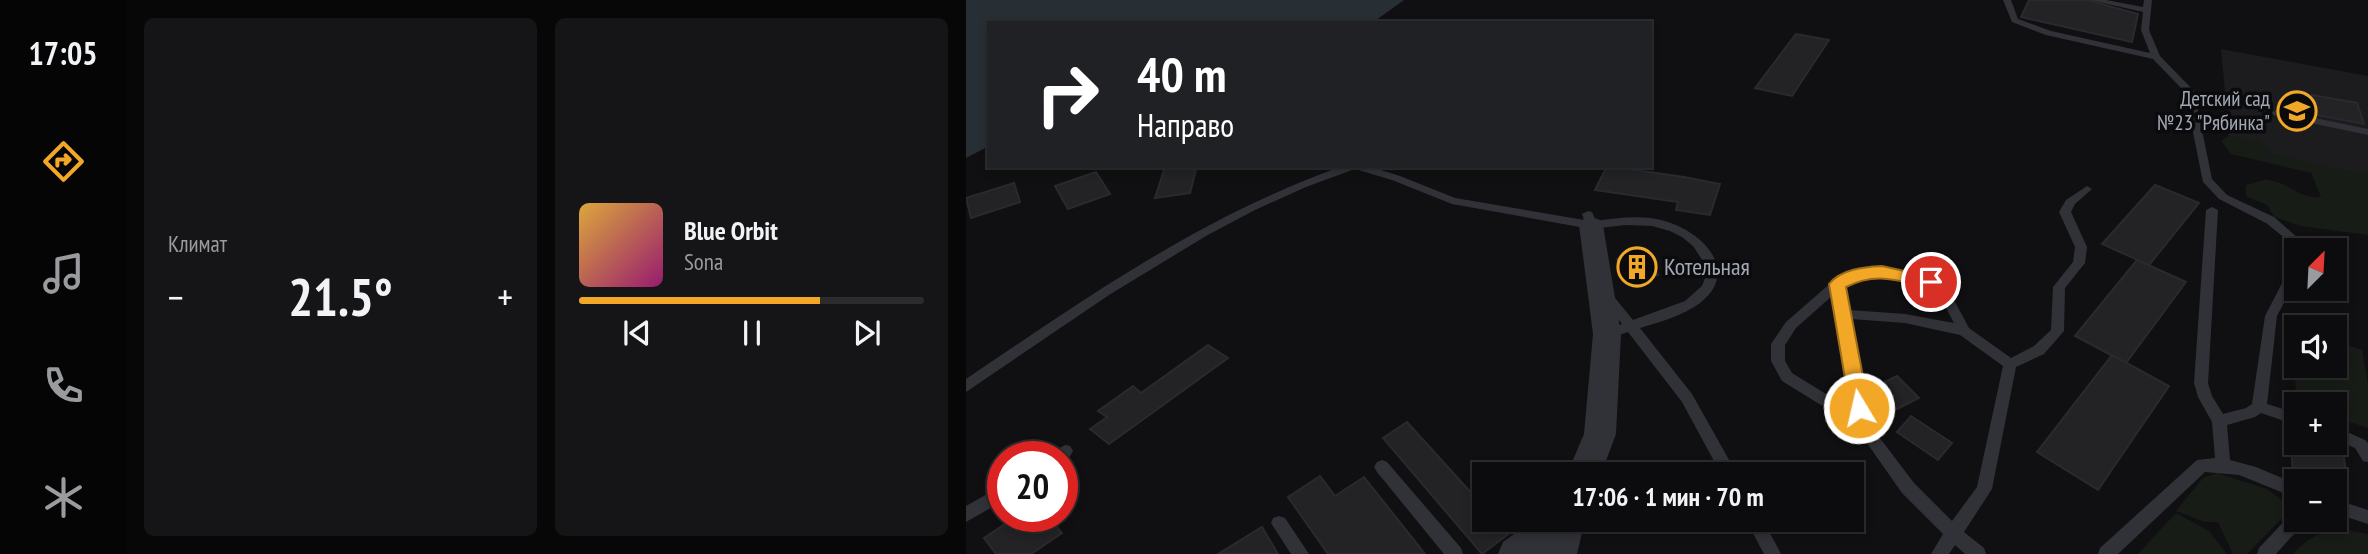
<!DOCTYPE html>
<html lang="ru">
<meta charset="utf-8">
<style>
:root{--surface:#0c0c0e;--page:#151517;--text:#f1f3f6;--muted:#9a9b9e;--line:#2c2c2e;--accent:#f3a727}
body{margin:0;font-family:"PT Sans Narrow",sans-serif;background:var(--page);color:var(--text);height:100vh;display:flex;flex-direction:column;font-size:26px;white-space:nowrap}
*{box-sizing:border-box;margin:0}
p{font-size:23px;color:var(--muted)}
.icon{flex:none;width:38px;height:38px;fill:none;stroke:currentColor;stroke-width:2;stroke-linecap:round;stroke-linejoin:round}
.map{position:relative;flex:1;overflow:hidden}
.panel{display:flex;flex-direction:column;gap:18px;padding:18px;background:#070708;width:840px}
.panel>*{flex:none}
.guide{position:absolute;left:21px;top:21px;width:665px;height:147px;border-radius:0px;box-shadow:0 4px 10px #0003,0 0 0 2px var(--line);background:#202124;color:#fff;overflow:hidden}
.needle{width:46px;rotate:24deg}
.buttons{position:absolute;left:1318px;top:238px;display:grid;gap:14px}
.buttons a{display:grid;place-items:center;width:63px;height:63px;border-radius:0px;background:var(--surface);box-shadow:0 4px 10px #0003,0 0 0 2px var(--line);font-size:35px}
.speed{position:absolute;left:21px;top:441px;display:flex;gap:14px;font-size:35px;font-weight:700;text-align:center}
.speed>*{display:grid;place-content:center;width:91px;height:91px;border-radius:50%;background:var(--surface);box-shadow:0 4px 10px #0003,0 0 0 2px var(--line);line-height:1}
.speed .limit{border:10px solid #d22;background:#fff;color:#111}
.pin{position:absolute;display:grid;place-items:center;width:60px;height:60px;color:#fff;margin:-30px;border:4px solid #fff;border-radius:50%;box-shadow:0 2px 7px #0007}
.me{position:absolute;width:77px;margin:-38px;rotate:351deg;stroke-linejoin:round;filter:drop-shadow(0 0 5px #0008)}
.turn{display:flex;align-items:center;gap:24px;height:147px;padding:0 35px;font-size:32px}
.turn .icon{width:91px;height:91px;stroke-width:2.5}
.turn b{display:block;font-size:49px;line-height:60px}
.big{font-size:52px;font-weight:700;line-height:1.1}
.panel .widget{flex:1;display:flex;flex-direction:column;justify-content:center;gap:10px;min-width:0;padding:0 24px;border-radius:10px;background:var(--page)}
.song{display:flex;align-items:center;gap:21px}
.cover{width:84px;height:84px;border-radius:10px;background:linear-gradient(135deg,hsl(40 70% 55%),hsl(320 70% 35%))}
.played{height:7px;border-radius:4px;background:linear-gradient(90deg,var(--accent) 70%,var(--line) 70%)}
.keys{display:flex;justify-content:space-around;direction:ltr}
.heat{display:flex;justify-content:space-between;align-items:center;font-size:38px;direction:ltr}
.panel .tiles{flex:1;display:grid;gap:18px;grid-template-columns:repeat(2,1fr)}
.trip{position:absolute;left:506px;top:462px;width:392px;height:70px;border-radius:0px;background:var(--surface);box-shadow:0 4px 10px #0003,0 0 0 2px var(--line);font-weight:700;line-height:70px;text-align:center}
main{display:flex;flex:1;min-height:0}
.dock{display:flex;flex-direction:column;width:126px;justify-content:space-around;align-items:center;background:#050506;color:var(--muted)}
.dock .icon{width:49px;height:49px}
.dock .selected{color:var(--accent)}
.dock b{font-size:32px;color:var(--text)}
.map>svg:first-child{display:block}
</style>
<main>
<nav class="dock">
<b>17:05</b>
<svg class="icon selected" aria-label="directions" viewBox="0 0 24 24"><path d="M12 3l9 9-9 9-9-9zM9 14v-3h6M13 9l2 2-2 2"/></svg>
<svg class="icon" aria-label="music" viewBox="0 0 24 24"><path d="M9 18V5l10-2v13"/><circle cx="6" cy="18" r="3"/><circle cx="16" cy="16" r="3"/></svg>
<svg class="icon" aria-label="phone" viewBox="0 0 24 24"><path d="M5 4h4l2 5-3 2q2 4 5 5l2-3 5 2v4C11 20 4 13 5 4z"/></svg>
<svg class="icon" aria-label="climate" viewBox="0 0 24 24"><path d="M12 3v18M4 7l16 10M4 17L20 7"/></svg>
</nav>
<section class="panel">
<div class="tiles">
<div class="widget"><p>Климат</p>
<div class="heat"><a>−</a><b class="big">21.5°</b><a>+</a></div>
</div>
<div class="widget">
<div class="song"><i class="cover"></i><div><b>Blue Orbit</b><p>Sona</p></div></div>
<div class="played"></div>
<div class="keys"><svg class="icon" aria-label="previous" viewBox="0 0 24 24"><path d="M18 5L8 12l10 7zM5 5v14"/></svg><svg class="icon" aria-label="pause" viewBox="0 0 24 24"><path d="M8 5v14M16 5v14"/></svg><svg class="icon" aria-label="next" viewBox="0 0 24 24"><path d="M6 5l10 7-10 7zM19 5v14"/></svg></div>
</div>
</div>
</section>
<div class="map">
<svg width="1402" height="554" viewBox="0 0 1402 554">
<rect width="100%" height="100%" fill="#101012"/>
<path fill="#1c1c1f" d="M1255 49 1402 76V177L1264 146Z"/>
<g fill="#171c17">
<path d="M1263 136 1294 140 1306 154C1339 159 1369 171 1402 173V235L1335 226 1308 217 1301 205 1280 196V185C1287 184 1296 179 1302 180 1323 182 1333 199 1355 197L1345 173 1265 154 1255 141Z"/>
<path d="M1325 329 1330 330V366H1368L1369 341 1396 350 1402 384V428L1369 417 1368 404H1331Z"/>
<path d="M1251 473 1301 489 1316 500 1318 516 1281 554H1267L1252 522H1239L1210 511 1237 478Z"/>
<path d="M1210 513 1243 531 1261 554H1172Z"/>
<path d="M1376 529 1402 534V554H1327C1341 538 1355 531 1376 529Z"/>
</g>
<path fill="#272f35" d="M0 0H438L406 23H23V146L0 158Z"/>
<g fill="#232326" stroke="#2a2a2e" stroke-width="2">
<path d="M1063 0H1121L1172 14 1166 42 1055 17Z"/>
<path d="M830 34 863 40 826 96 789 88Z"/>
<path d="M1346 95 1391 103 1398 124 1351 115Z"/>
<path d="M231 166 224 193 189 198 199 167Z"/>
<path d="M641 166 718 177 754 184 744 215 710 210 712 202 629 190Z"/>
<path d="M130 172 144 194 102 209 89 186Z"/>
<path d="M48 183 54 202 5 218 0 198Z"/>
<path d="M1189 185 1233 203 1183 265 1136 244Z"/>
<path d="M676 251 692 275 667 283 651 259Z"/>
<path d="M1171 260 1220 282 1160 363 1109 336Z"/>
<path d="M242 345 262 358 143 444 124 429 141 417 132 411 167 386 175 393Z"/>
<path d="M1146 355 1203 386 1132 490 1071 452Z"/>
<path d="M931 376 953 398 931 409 910 386Z"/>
<path d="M945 416 986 443 972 460 931 432Z"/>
<path d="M441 422 518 507V520H561L516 554 417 438Z"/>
<path d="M1325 443H1357L1377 450 1381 481H1348L1327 474Z"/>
<path d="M354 476 369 496 398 477 459 554H362L322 497Z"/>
<path d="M51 516H82L96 533 65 554H30L18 538Z"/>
<path d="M296 527 312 554H252Z"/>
</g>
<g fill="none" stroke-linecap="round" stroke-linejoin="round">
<g fill="#313237" fill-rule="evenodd">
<path d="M1037 0H1045L1052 19 1085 31 1184 53 1175 30 1177 12 1124 0H1140L1177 7 1178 0H1186L1183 30 1194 56 1228 91 1246 179 1261 195 1308 217 1332 238 1334 250H1330V280L1311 316 1301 404 1330 413V425L1295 413 1289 417 1261 425 1264 460 1290 467 1330 484V498L1273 475 1239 472 1152 554H1132L1134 548 1231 460 1249 458 1246 422 1232 397 1228 383 1240 210 1246 207 1252 210 1242 383 1246 396 1257 414 1280 408 1286 404 1299 316 1324 268 1320 239 1300 223 1253 199 1237 182 1219 92 1187 59 1080 35 1046 22Z"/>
<path d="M1310 110 1402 129V135L1307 115 1305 113Z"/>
<path d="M377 166H402L434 176 489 198 618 220 616 214 622 211 626 212 630 221C651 218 673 215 695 220 733 229 777 269 734 303 717 316 693 322 674 328L726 394 771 474H755L716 402 662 332 641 339 636 337 634 334 636 331 656 324 637 299 635 296 637 293H645L667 320 719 301 736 286 740 276 739 264 727 246 716 237 704 231 686 226 660 225 625 229 486 204 426 180 389 169 340 187 289 210 240 236 143 295 0 392V379C123 296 236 216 377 166Z"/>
<path d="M1121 186 1126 189 1109 204 1105 212 1121 247 1119 263 1099 288 1098 331 1078 354 1050 367 1026 489 998 532 1018 548 1020 554H999L989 545 983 554H965L977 534 936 493 889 426 816 381 805 361V344L820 322 867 281 895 269 916 268 955 275 981 287 1003 328 1045 358 1068 346 1085 330 1087 287 1107 262 1109 247 1093 212 1100 200ZM916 276 948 282 972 293 988 323 939 314 883 310 878 286 897 277ZM867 295 886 393V410L826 373 819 361V345L830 328ZM885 319 939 323 994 335 1037 366 1011 487 986 521 948 483 901 421 900 393Z"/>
<path d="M1368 426 1399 440 1402 443V462L1397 461 1389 448 1368 439Z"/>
<path d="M99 445 104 446 107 451 104 456 96 462V457H83L86 452Z"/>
<path d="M416 460 421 462 495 548 497 554H478L411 472 408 467 411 462Z"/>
<path d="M37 485V501L0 522V506Z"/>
<path d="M1368 499 1402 510V524L1368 513Z"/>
<path d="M1330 513V520H1338L1336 525 1310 554H1291L1293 548 1324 515Z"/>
<path d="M313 516 319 518 343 554H325L305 523 307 518Z"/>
<path d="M780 520H797L815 554H798Z"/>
</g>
<g fill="#313237" fill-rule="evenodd">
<path d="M625 217 634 220 637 225 655 334 650 434 635 474H601L618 434 627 334 613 225 616 220Z"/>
<path d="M567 520H619L611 554H532L537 542Z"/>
</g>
</g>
<path fill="#f3a727" stroke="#9e6d19" stroke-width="2" d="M916 266 965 277 973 282 965 288C932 281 911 271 880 287L903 408 900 413 893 415 887 413 884 408 863 284C875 269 898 267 916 266Z"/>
<defs>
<g id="school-ring" transform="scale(2.0125)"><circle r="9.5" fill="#0b0b0d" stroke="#f3a727" stroke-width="1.5"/><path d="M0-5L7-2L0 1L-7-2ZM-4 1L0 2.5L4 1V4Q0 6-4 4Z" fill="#f3a727"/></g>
<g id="building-ring" transform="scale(2.0125)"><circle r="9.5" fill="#0b0b0d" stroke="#f3a727" stroke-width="1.5"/><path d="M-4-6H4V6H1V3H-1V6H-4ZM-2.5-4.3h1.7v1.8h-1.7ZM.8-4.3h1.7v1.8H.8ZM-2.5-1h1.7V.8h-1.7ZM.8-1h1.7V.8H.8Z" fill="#f3a727"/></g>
</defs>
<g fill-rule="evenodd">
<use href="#school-ring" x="1331" y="111"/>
<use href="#building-ring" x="671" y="267"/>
</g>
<g text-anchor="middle" stroke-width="7" stroke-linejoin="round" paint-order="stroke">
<g font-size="21" fill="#a1a7b3" stroke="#0b0b0d" text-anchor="end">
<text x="1304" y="106">Детский сад<tspan x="1304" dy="24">№23 "Рябинка"</tspan></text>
</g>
<g font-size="24" fill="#a1a7b3" stroke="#0b0b0d" text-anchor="start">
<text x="698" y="275">Котельная</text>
</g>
</g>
</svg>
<div class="buttons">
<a><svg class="needle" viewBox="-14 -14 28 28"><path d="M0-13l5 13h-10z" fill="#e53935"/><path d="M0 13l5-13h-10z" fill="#9a9b9e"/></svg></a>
<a><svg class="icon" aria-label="sound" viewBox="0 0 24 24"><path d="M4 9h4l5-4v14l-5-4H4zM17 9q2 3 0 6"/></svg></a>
<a>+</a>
<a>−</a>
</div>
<div class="speed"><div class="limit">20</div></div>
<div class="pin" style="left:965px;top:282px;background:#d93025"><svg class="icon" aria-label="arrive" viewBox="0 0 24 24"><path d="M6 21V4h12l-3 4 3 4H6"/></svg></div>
<svg class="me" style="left:893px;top:408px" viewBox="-20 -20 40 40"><circle r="17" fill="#f3a727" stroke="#fff" stroke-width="3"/><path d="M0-11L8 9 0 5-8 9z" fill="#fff"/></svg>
<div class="trip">17:06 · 1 мин · 70 m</div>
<div class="guide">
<div class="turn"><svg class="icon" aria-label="right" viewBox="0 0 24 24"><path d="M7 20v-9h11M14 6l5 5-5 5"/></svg><div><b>40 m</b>Направо</div></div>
</div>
</div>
</main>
